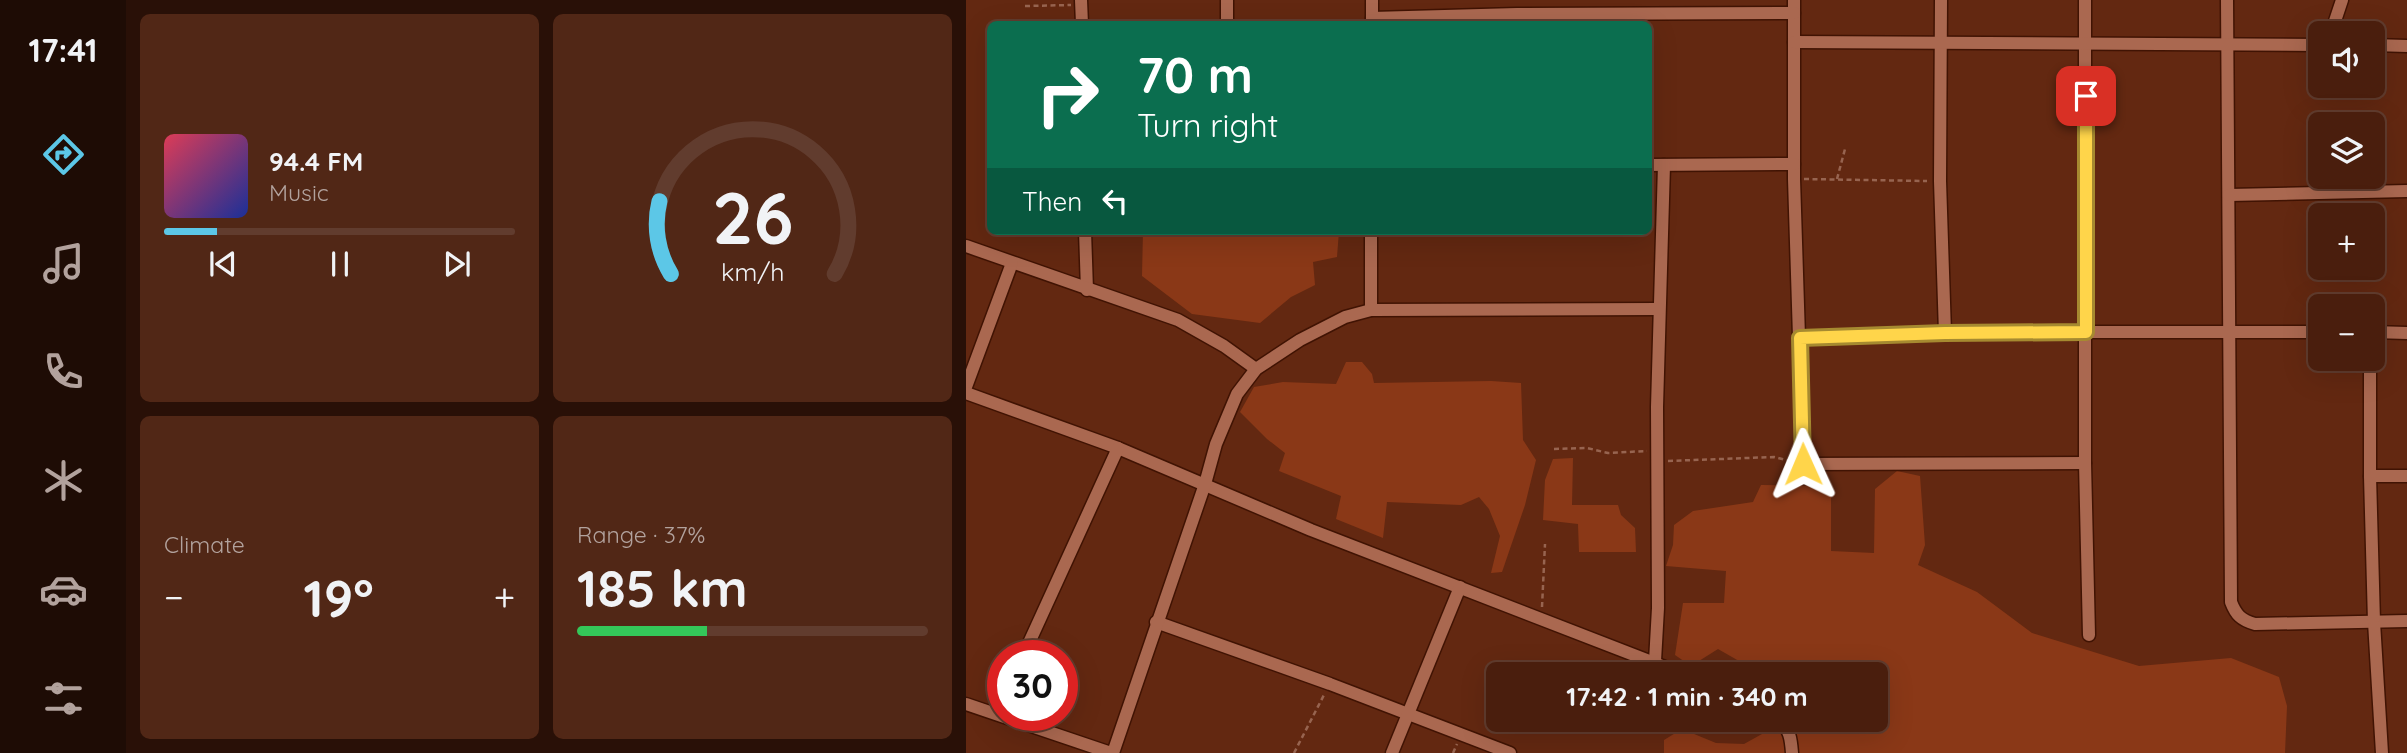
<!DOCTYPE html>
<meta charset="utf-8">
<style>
:root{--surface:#4a1e0d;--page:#512716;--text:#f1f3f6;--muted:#b2a29d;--line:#613c2e;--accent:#5cc7e7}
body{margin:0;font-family:Quicksand,sans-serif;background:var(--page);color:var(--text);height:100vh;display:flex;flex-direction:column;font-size:26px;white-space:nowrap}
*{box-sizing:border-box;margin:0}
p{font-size:23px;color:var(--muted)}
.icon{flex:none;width:38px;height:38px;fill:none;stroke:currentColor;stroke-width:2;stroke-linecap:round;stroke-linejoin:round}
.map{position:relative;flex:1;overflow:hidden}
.drawer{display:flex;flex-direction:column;gap:14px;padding:14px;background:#291007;width:840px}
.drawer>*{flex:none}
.banner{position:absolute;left:21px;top:21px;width:665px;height:214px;border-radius:10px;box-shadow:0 7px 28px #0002,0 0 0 2px var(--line);background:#0b6e4f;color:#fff;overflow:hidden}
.tools{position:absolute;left:1342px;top:21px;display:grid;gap:14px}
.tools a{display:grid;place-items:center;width:77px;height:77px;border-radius:10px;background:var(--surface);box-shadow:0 7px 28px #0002,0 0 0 2px var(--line);font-size:35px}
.speed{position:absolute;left:21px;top:640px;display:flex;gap:14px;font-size:35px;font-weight:700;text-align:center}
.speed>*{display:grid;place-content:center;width:91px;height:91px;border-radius:50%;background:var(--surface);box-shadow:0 7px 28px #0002,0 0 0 2px var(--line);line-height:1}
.speed .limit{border:10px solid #d22;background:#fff;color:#111}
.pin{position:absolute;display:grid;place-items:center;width:60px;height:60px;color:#fff;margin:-30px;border-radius:14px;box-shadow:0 4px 10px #0006}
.me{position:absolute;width:77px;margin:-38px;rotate:359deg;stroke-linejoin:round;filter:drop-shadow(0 0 5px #0008)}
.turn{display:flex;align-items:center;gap:24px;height:147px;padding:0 35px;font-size:32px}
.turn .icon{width:91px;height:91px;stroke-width:2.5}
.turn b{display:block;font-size:49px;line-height:60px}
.then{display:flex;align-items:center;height:66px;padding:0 35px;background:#0003;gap:14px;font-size:26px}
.big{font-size:52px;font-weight:700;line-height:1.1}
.drawer .widget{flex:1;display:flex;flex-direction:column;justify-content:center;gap:10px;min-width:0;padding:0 24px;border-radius:10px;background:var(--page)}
.drawer .dial{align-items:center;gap:0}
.dial svg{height:182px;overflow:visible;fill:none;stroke:var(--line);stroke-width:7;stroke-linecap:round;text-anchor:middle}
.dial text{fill:var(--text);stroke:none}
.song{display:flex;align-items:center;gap:21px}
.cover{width:84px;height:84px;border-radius:10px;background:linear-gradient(135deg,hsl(350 70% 55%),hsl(230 70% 35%))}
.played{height:7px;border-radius:4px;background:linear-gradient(90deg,var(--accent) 15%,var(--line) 15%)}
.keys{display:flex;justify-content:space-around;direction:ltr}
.heat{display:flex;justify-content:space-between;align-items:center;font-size:38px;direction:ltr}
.charge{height:10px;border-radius:5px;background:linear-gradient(90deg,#34c759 37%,var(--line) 0)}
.drawer .tiles{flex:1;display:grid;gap:14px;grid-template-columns:repeat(2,1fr)}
.trip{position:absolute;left:520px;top:662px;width:402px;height:70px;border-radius:10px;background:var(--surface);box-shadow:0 7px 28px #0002,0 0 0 2px var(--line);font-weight:700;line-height:70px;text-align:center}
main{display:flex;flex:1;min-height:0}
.tab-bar{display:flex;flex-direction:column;width:126px;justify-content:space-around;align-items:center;background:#1e0c05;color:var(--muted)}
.tab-bar .icon{width:49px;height:49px}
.tab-bar .on{color:var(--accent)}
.tab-bar b{font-size:32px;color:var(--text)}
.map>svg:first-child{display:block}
</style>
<main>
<nav class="tab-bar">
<b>17:41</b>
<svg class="icon on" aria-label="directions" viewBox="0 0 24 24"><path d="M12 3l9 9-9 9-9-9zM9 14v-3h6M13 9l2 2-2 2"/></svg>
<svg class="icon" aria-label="music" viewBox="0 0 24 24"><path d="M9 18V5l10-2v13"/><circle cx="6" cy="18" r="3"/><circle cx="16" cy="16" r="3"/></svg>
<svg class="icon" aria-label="phone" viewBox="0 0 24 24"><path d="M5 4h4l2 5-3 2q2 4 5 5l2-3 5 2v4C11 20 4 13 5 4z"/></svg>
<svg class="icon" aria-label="climate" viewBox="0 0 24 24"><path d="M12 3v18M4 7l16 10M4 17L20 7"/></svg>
<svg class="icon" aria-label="car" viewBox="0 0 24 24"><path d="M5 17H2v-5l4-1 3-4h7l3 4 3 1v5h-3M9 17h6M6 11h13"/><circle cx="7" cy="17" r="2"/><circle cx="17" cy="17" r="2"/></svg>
<svg class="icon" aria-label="filters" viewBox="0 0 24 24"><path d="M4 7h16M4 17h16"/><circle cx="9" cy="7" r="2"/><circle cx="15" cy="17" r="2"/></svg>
</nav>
<section class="drawer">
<div class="tiles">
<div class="widget">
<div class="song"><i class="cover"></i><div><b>94.4 FM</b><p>Music</p></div></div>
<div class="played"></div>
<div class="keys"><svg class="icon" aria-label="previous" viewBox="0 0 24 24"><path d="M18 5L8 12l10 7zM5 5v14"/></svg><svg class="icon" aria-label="pause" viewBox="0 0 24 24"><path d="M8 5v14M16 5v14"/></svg><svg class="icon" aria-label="next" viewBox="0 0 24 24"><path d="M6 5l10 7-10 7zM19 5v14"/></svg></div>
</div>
<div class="widget dial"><svg viewBox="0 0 100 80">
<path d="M14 69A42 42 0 1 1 86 69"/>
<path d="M14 69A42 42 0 0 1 9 37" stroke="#5cc7e7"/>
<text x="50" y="56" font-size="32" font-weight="700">26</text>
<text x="50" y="72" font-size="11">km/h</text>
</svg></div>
<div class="widget"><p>Climate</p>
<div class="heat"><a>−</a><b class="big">19°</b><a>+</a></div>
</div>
<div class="widget"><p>Range · 37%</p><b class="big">185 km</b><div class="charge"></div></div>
</div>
</section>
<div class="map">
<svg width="1441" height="753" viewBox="0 0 1441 753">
<rect width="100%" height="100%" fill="#632811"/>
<g fill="#8a3817">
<path d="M177 231H373L371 257 347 262 349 285 325 297 294 323 226 314 176 276Z"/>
<path d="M380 362H396L406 374 408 383 525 381 555 383 557 440 570 460 559 505 536 572 525 573 534 536 523 509 513 497 495 505 421 502 417 538 370 519 375 496 313 471 319 453 301 439 274 412 288 387 317 382 370 384Z"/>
<path d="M607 458 606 505H652L655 515 669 528 670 552H613L612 524 577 520 579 480 587 459Z"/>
<path d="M931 471 954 476 959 545 952 565 1011 592 1066 633 1173 666 1265 658 1313 677 1321 706 1319 753H698V740L716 729 750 743 778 744 805 729 807 719H910V674H787L773 661 752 649 725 666 709 655 717 603H758L760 571 700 566 707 545 708 525 727 511 787 502 795 485 865 486V551L908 553 909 489Z"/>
</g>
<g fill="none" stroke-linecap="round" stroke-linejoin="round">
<g stroke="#401303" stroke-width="15">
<g id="minor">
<path d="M115 0 116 24"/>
<path d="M828 0V179L837 464 1119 463"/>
<path d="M975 0 974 181 979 333"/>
<path d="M1119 0V463L1123 635"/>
<path d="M1261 0 1265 602C1270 615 1275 620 1289 624L1441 621"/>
<path d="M406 18 551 14 828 13"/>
<path d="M261 24V0"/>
<path d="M406 24V0"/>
<path d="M1365 33 1376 0"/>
<path d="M828 42 1354 45"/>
<path d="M1407 45 1441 46"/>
<path d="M682 165 828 164"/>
<path d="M1263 195 1441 191"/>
<path d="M119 231 121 290"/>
<path d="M0 246 212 320 258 346 290 369"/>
<path d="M405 310V231"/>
<path d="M1407 332 1441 333"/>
<path d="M834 338 1000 332H1354"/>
<path d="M1404 359V476L1408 622 1416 753"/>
<path d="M0 387 46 263"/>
<path d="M0 393 152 448 345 530 717 674"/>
<path d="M1404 476H1441"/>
<path d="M190 622 364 684 544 753"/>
<path d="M57 656 152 448"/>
<path d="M689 661 692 608 691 407 698 165"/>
<path d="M0 704 145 753"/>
<path d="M813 719C824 730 825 739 826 753"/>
<path d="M147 753 239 484 250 444 271 394 290 369 334 340 379 317 405 310 693 309"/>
<path d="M426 753 494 587"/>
</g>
</g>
<g stroke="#976450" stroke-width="2.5" stroke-dasharray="5 3.5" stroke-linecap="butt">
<path d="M59 6 105 5"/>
<path d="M838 179 961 181"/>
<path d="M871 179 879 149"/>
<path d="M588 449 621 448 642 453 681 451"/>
<path d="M702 461 808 457 824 461"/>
<path d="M576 607 579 544"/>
<path d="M328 753 359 693"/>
<path d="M487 753 491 744"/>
</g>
<use href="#minor" stroke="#aa6850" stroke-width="12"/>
</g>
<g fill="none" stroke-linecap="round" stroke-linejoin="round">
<g stroke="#a68a30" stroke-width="18">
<path id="route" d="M837 464 834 338 979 333 1120 332V96"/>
</g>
<use href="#route" stroke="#ffd54a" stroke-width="12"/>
</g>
</svg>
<div class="tools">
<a><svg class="icon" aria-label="sound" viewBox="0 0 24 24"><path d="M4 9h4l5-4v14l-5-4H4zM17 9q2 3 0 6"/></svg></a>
<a><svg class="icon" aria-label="layers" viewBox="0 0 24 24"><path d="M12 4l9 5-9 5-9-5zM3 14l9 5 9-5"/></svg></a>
<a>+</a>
<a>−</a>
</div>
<div class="speed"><div class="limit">30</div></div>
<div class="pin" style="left:1120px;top:96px;background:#d93025"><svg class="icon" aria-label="arrive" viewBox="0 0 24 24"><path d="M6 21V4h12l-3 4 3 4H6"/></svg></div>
<svg class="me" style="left:837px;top:464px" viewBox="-20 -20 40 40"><path d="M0-17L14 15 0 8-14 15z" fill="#ffd54a" stroke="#fff" stroke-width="4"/></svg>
<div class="trip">17:42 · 1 min · 340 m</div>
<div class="banner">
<div class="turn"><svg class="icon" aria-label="right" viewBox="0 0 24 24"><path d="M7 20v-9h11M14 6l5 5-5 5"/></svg><div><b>70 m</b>Turn right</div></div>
<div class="then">Then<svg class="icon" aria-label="left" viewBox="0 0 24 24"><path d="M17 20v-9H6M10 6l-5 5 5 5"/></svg></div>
</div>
</div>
</main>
